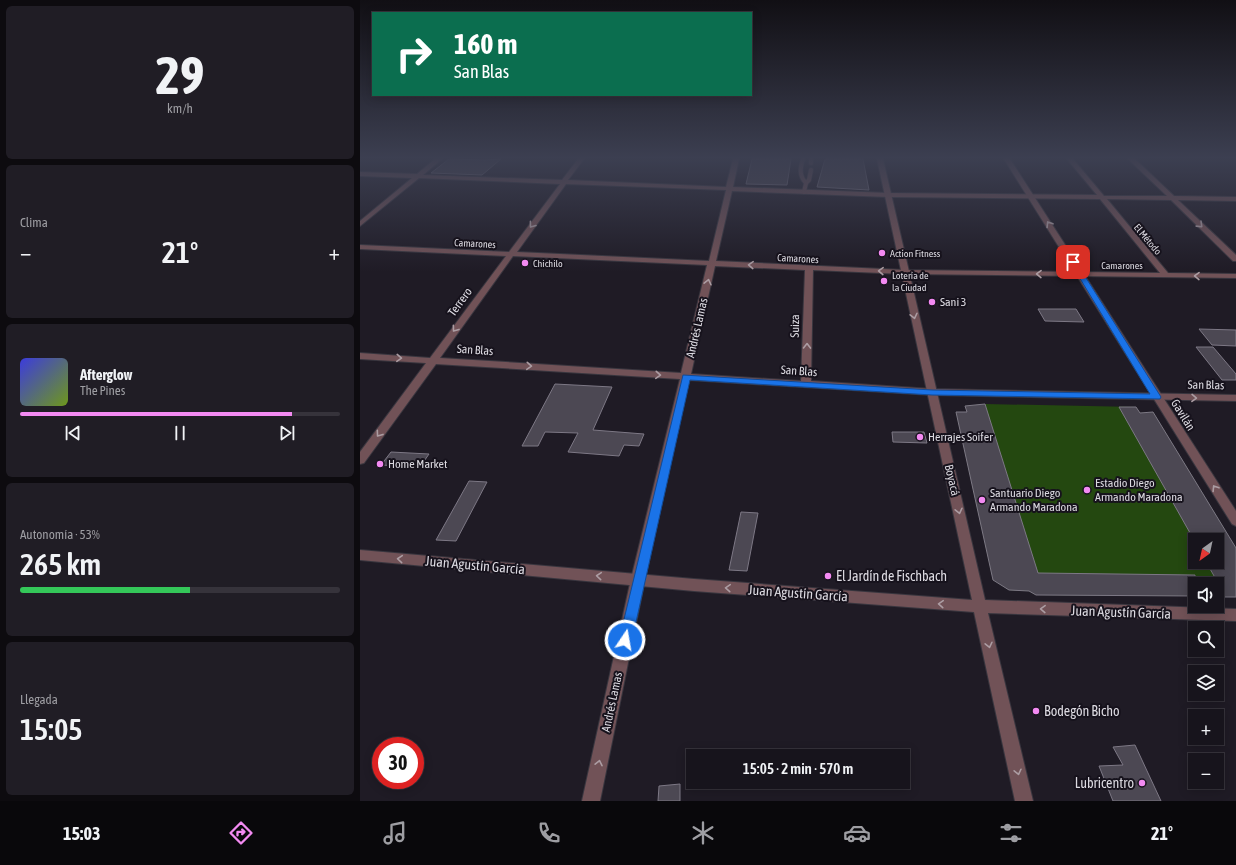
<!DOCTYPE html>
<html lang="es">
<meta charset="utf-8">
<style>
:root{--surface:#17141c;--page:#201d25;--text:#f1f3f6;--muted:#9e9ea3;--line:#36333b;--accent:#f38af2}
body{margin:0;font-family:"Asap Condensed",sans-serif;background:var(--page);color:var(--text);height:100vh;display:flex;flex-direction:column;font-size:15px;white-space:nowrap}
*{box-sizing:border-box;margin:0}
p{font-size:13px;color:var(--muted)}
.icon{flex:none;width:22px;height:22px;fill:none;stroke:currentColor;stroke-width:2;stroke-linecap:round;stroke-linejoin:round}
.map{position:relative;flex:1;overflow:hidden}
.sheet{display:flex;flex-direction:column;gap:6px;padding:6px;background:#0d0b0f;width:360px}
.sheet>*{flex:none}
.hud{position:absolute;left:12px;top:12px;width:380px;height:84px;border-radius:0px;box-shadow:0 2px 10px #0003,0 0 0 1px var(--line);background:#0b6e4f;color:#fff;overflow:hidden}
.needle{width:26px;rotate:213deg}
.buttons{position:absolute;left:828px;top:533px;display:grid;gap:8px}
.buttons a{display:grid;place-items:center;width:36px;height:36px;border-radius:0px;background:var(--surface);box-shadow:0 2px 10px #0003,0 0 0 1px var(--line);font-size:20px}
.speed{position:absolute;left:12px;top:737px;display:flex;gap:8px;font-size:20px;font-weight:700;text-align:center}
.speed>*{display:grid;place-content:center;width:52px;height:52px;border-radius:50%;background:var(--surface);box-shadow:0 2px 10px #0003,0 0 0 1px var(--line);line-height:1}
.speed .limit{border:6px solid #d22;background:#fff;color:#111}
.pin{position:absolute;display:grid;place-items:center;width:34px;height:34px;color:#fff;margin:-17px;border-radius:8px;box-shadow:0 2px 6px #0006}
.me{position:absolute;width:44px;margin:-22px;rotate:12deg;stroke-linejoin:round;filter:drop-shadow(0 0 3px #0008)}
.turn{display:flex;align-items:center;gap:14px;height:84px;padding:0 16px;font-size:18px}
.turn .icon{width:52px;height:52px;stroke-width:2.5}
.turn b{display:block;font-size:28px;line-height:34px}
.big{font-size:30px;font-weight:600;line-height:1.1}
.sheet .card{flex:1;display:flex;flex-direction:column;justify-content:center;gap:6px;min-width:0;padding:0 14px;border-radius:6px;background:var(--page)}
.sheet .dial{align-items:center;gap:0}
.dial b{font-size:52px;line-height:1}
.song{display:flex;align-items:center;gap:12px}
.cover{width:48px;height:48px;border-radius:6px;background:linear-gradient(135deg,hsl(240 70% 55%),hsl(80 70% 35%))}
.played{height:4px;border-radius:2px;background:linear-gradient(90deg,var(--accent) 85%,var(--line) 85%)}
.keys{display:flex;justify-content:space-around;direction:ltr}
.heat{display:flex;justify-content:space-between;align-items:center;font-size:22px;direction:ltr}
.charge{height:6px;border-radius:3px;background:linear-gradient(90deg,#34c759 53%,var(--line) 0)}
.trip{position:absolute;left:326px;top:749px;width:224px;height:40px;border-radius:0px;background:var(--surface);box-shadow:0 2px 10px #0003,0 0 0 1px var(--line);font-weight:600;line-height:40px;text-align:center}
.tab-bar{display:flex;height:64px;justify-content:space-around;align-items:center;background:#09080b;color:var(--muted)}
.tab-bar .icon{width:28px;height:28px}
.tab-bar .selected{color:var(--accent)}
.tab-bar b{font-size:18px;color:var(--text)}
main{display:flex;flex:1;min-height:0}
.map>svg:first-child{display:block}
</style>
<main>
<section class="sheet">
<div class="card dial"><b>29</b><p>km/h</p></div>
<div class="card"><p>Clima</p>
<div class="heat"><a>−</a><b class="big">21°</b><a>+</a></div>
</div>
<div class="card">
<div class="song"><i class="cover"></i><div><b>Afterglow</b><p>The Pines</p></div></div>
<div class="played"></div>
<div class="keys"><svg class="icon" aria-label="previous" viewBox="0 0 24 24"><path d="M18 5L8 12l10 7zM5 5v14"/></svg><svg class="icon" aria-label="pause" viewBox="0 0 24 24"><path d="M8 5v14M16 5v14"/></svg><svg class="icon" aria-label="next" viewBox="0 0 24 24"><path d="M6 5l10 7-10 7zM19 5v14"/></svg></div>
</div>
<div class="card"><p>Autonomía · 53%</p><b class="big">265 km</b><div class="charge"></div></div>
<div class="card"><p>Llegada</p><b class="big">15:05</b></div>
</section>
<div class="map">
<svg width="876" height="801" viewBox="0 0 876 801">
<rect width="100%" height="100%" fill="#1f1b25"/>
<path fill="#244810" fill-rule="evenodd" d="M625 404 776 407 780 413 793 412 876 548V597L857 584H835V596L676 595 669 591 649 590 633 580 596 412H607L605 406ZM835 540H857V562H835Z"/>
<g fill="#4c4853" stroke="#7d7885">
<path d="M89 159 125 160 141 159 122 175 71 173Z"/>
<path d="M392 159H431L427 185 386 184Z"/>
<path d="M465 159H503L509 190 457 187Z"/>
<path d="M678 309H716L724 322 685 321Z"/>
<path d="M839 329 876 330V346L852 345Z"/>
<path d="M836 347H853L876 374V380H862Z"/>
<path d="M195 384 252 387 233 430 284 434 279 446 264 445 259 456 208 452 218 433 185 432 178 446H162Z"/>
<path d="M625 404 678 573 835 575V596L676 595 669 591 649 590 633 580 596 412H607L605 406Z"/>
<path d="M759 407H776L780 413 793 412 876 548V597H857V581L846 562H857V540H834Z"/>
<path d="M532 432H564L567 443 533 442Z"/>
<path d="M31 452 69 454 60 467 21 465Z"/>
<path d="M109 481 127 482 96 541 76 540Z"/>
<path d="M381 512 398 513 387 571 369 570Z"/>
<path d="M775 745 801 801H753L739 766 763 765 753 747Z"/>
<path d="M320 784V801H298L299 786Z"/>
</g>
<g fill="none" stroke-linecap="round" stroke-linejoin="round">
<g stroke="#39363f" stroke-width="5.5">
<g id="service">
<path d="M443 159C440 168 439 176 446 183L444 192"/>
<path d="M451 159V163"/>
<path d="M446 183 449 180 451 170"/>
</g>
</g>
<g stroke="#39363f" stroke-width="2">
<path id="minor" d="M75 159H82L63 175 202 180 218 159H224L208 180 366 187 373 159H379L373 187 529 193 737 195 707 159H713L744 196H807L768 159H775L814 196 876 197V201L818 200 876 255V261H873L811 200 747 199 808 273 876 274V278L544 274 453 270 451 381 572 389 876 395V401L572 395 329 380 285 579 240 801H222L271 579 320 379 76 364 4 463 0 464V452L66 363 0 359V353L70 358 146 256 0 249V245L149 252 200 184 59 178 0 226V221L52 178 0 176V172L57 174ZM206 184 366 190 349 261 157 252ZM372 191 529 197 740 199 800 273 544 270 356 261ZM153 256 347 265 321 373 80 358ZM355 266 445 270 441 381 331 374Z"/>
</g>
<g stroke="#39363f" stroke-width="2">
<g id="tertiary">
<path d="M517 159H523L625 600 876 609V621L628 613 673 801H655L614 612 334 591 0 560V550L334 579 612 600Z"/>
<path d="M644 159H650L876 511V526L872 524Z"/>
</g>
</g>
<use href="#service" stroke="#715257" stroke-width="4"/>
<use href="#minor" fill="#715257" fill-rule="evenodd"/>
<use href="#tertiary" fill="#715257" fill-rule="evenodd"/>
</g>
<defs><path id="oneway-chevron" d="M-2-3.5L2.5 0L-2 3.5" fill="none" stroke-width="1.6" stroke-linecap="round" stroke-linejoin="round"/></defs>
<g stroke="#ac9da3">
<use href="#oneway-chevron" transform="translate(689 224) rotate(-122)"/>
<use href="#oneway-chevron" transform="translate(172 225) rotate(127)"/>
<use href="#oneway-chevron" transform="translate(840 225) rotate(44)"/>
<use href="#oneway-chevron" transform="translate(391 265) rotate(-177)"/>
<use href="#oneway-chevron" transform="translate(521 271) rotate(-178)"/>
<use href="#oneway-chevron" transform="translate(679 274) rotate(-179)"/>
<use href="#oneway-chevron" transform="translate(837 276) rotate(-179)"/>
<use href="#oneway-chevron" transform="translate(348 282) rotate(-77)"/>
<use href="#oneway-chevron" transform="translate(554 316) rotate(77)"/>
<use href="#oneway-chevron" transform="translate(95 329) rotate(126)"/>
<use href="#oneway-chevron" transform="translate(447 346) rotate(-89)"/>
<use href="#oneway-chevron" transform="translate(39 358) rotate(3)"/>
<use href="#oneway-chevron" transform="translate(169 366) rotate(4)"/>
<use href="#oneway-chevron" transform="translate(298 375) rotate(4)"/>
<use href="#oneway-chevron" transform="translate(834 398) rotate(1)"/>
<use href="#oneway-chevron" transform="translate(19 434) rotate(126)"/>
<use href="#oneway-chevron" transform="translate(855 488) rotate(-122)"/>
<use href="#oneway-chevron" transform="translate(599 511) rotate(77)"/>
<use href="#oneway-chevron" transform="translate(40 559) rotate(-175)"/>
<use href="#oneway-chevron" transform="translate(239 576) rotate(-175)"/>
<use href="#oneway-chevron" transform="translate(368 588) rotate(-176)"/>
<use href="#oneway-chevron" transform="translate(581 604) rotate(-176)"/>
<use href="#oneway-chevron" transform="translate(683 609) rotate(-178)"/>
<use href="#oneway-chevron" transform="translate(629 645) rotate(77)"/>
<use href="#oneway-chevron" transform="translate(239 763) rotate(-78)"/>
<use href="#oneway-chevron" transform="translate(658 772) rotate(77)"/>
</g>
<linearGradient id="sky" x2="0" y2="1"><stop stop-color="#110f14"/><stop offset="0.58" stop-color="#3c3f51"/><stop offset="1" stop-color="#3c3f51" stop-opacity="0"/></linearGradient>
<rect width="876" height="272" fill="url(#sky)"/>
<path fill="#1a73e8" stroke="#114b97" d="M711 260 716 262 801 397 800 399 572 395 330 380 272 640 270 645 265 647 260 645 259 640 323 375 572 390 790 394 710 262Z"/>
<g fill="#f38af2" stroke="#16121c" stroke-width="1.5">
<circle cx="522" cy="253" r="4"/>
<circle cx="165" cy="263" r="4"/>
<circle cx="524" cy="281" r="4"/>
<circle cx="572" cy="302" r="4"/>
<circle cx="560" cy="437" r="4"/>
<circle cx="20" cy="464" r="4"/>
<circle cx="727" cy="490" r="4"/>
<circle cx="622" cy="500" r="4"/>
<circle cx="468" cy="576" r="4"/>
<circle cx="676" cy="711" r="4"/>
<circle cx="782" cy="783" r="4"/>
</g>
<g text-anchor="middle" stroke-width="4" stroke-linejoin="round" paint-order="stroke">
<g font-size="10" fill="#dcdae1" stroke="#16121c">
<text transform="translate(788 239) rotate(50)" y="4">El Método</text>
<text transform="translate(115 243) rotate(3)" y="4">Camarones</text>
<text transform="translate(438 258) rotate(3)" y="4">Camarones</text>
<text x="762" y="269">Camarones</text>
</g>
<g font-size="10" fill="#dcdae1" stroke="#16121c" text-anchor="start">
<text x="530" y="257">Action Fitness</text>
<text x="173" y="267">Chichilo</text>
<text x="532" y="279">Lotería de<tspan x="532" dy="12">la Ciudad</tspan></text>
</g>
<g font-size="12" fill="#dcdae1" stroke="#16121c">
<text transform="translate(100 302) rotate(-54)" y="4">Terrero</text>
<text transform="translate(435 326) rotate(-89)" y="4">Suiza</text>
<text transform="translate(337 328) rotate(-77)" y="4">Andrés Lamas</text>
<text transform="translate(115 350) rotate(4)" y="4">San Blas</text>
<text transform="translate(439 371) rotate(4)" y="4">San Blas</text>
<text transform="translate(846 385) rotate(1)" y="4">San Blas</text>
<text transform="translate(823 415) rotate(58)" y="4">Gavilán</text>
<text transform="translate(592 480) rotate(77)" y="4">Boyacá</text>
<text transform="translate(252 702) rotate(-78)" y="4">Andrés Lamas</text>
</g>
<g font-size="12" fill="#dcdae1" stroke="#16121c" text-anchor="start">
<text x="580" y="306">Sani 3</text>
<text x="568" y="441">Herrajes Soifer</text>
<text x="28" y="468">Home Market</text>
<text x="735" y="487">Estadio Diego<tspan x="735" dy="14">Armando Maradona</tspan></text>
<text x="630" y="497">Santuario Diego<tspan x="630" dy="14">Armando Maradona</tspan></text>
</g>
<g font-size="14" fill="#dcdae1" stroke="#16121c">
<text transform="translate(115 565) rotate(5)" y="5">Juan Agustín García</text>
<text transform="translate(438 593) rotate(4)" y="5">Juan Agustín García</text>
<text transform="translate(761 612) rotate(2)" y="5">Juan Agustín García</text>
</g>
<g font-size="14" fill="#dcdae1" stroke="#16121c" text-anchor="start">
<text x="476" y="581">El Jardín de Fischbach</text>
<text x="684" y="716">Bodegón Bicho</text>
<text x="774" y="788" text-anchor="end">Lubricentro</text>
</g>
</g>
</svg>
<div class="buttons">
<a><svg class="needle" viewBox="-14 -14 28 28"><path d="M0-13l5 13h-10z" fill="#e53935"/><path d="M0 13l5-13h-10z" fill="#9e9ea3"/></svg></a>
<a><svg class="icon" aria-label="sound" viewBox="0 0 24 24"><path d="M4 9h4l5-4v14l-5-4H4zM17 9q2 3 0 6"/></svg></a>
<a><svg class="icon" aria-label="search" viewBox="0 0 24 24"><circle cx="10" cy="10" r="6"/><path d="M15 15l6 6"/></svg></a>
<a><svg class="icon" aria-label="layers" viewBox="0 0 24 24"><path d="M12 4l9 5-9 5-9-5zM3 14l9 5 9-5"/></svg></a>
<a>+</a>
<a>−</a>
</div>
<div class="speed"><div class="limit">30</div></div>
<div class="pin" style="left:713px;top:262px;background:#d93025"><svg class="icon" aria-label="arrive" viewBox="0 0 24 24"><path d="M6 21V4h12l-3 4 3 4H6"/></svg></div>
<svg class="me" style="left:265px;top:640px" viewBox="-20 -20 40 40"><circle r="17" fill="#1a73e8" stroke="#fff" stroke-width="3"/><path d="M0-11L8 9 0 5-8 9z" fill="#fff"/></svg>
<div class="trip">15:05 · 2 min · 570 m</div>
<div class="hud">
<div class="turn"><svg class="icon" aria-label="right" viewBox="0 0 24 24"><path d="M7 20v-9h11M14 6l5 5-5 5"/></svg><div><b>160 m</b>San Blas</div></div>
</div>
</div>
</main>
<nav class="tab-bar">
<b>15:03</b>
<svg class="icon selected" aria-label="directions" viewBox="0 0 24 24"><path d="M12 3l9 9-9 9-9-9zM9 14v-3h6M13 9l2 2-2 2"/></svg>
<svg class="icon" aria-label="music" viewBox="0 0 24 24"><path d="M9 18V5l10-2v13"/><circle cx="6" cy="18" r="3"/><circle cx="16" cy="16" r="3"/></svg>
<svg class="icon" aria-label="phone" viewBox="0 0 24 24"><path d="M5 4h4l2 5-3 2q2 4 5 5l2-3 5 2v4C11 20 4 13 5 4z"/></svg>
<svg class="icon" aria-label="climate" viewBox="0 0 24 24"><path d="M12 3v18M4 7l16 10M4 17L20 7"/></svg>
<svg class="icon" aria-label="car" viewBox="0 0 24 24"><path d="M5 17H2v-5l4-1 3-4h7l3 4 3 1v5h-3M9 17h6M6 11h13"/><circle cx="7" cy="17" r="2"/><circle cx="17" cy="17" r="2"/></svg>
<svg class="icon" aria-label="filters" viewBox="0 0 24 24"><path d="M4 7h16M4 17h16"/><circle cx="9" cy="7" r="2"/><circle cx="15" cy="17" r="2"/></svg>
<b>21°</b>
</nav>
